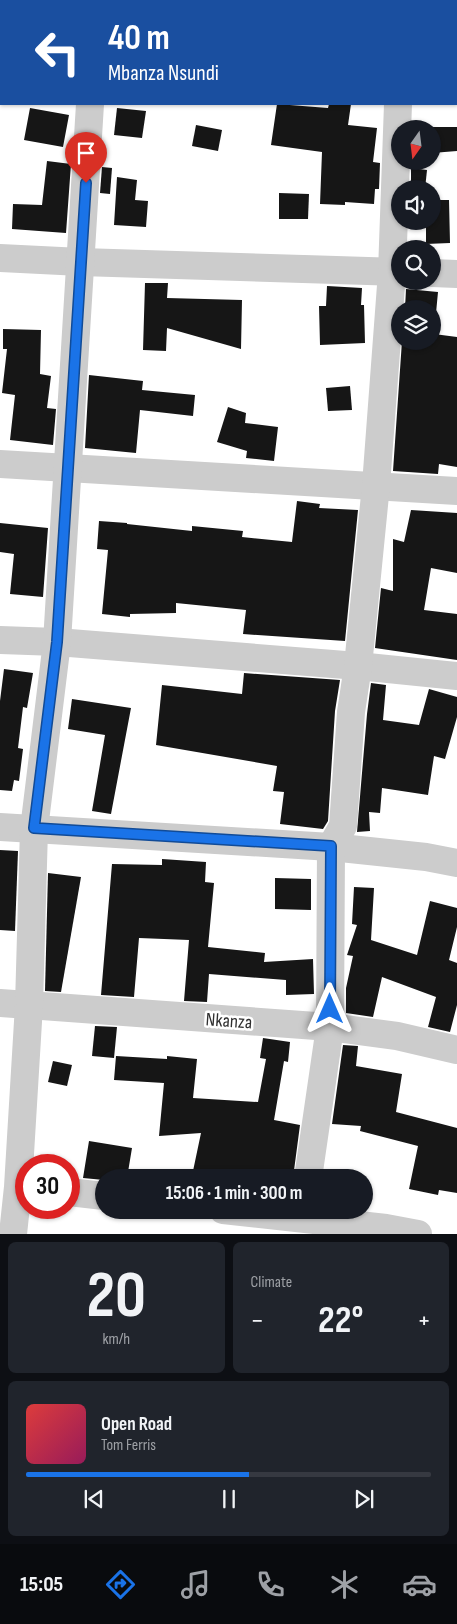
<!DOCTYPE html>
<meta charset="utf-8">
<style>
:root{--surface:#171b24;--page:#20242c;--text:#f1f3f6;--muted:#9ea1a6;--line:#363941;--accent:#1a73e8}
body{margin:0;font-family:"Sofia Sans Condensed",sans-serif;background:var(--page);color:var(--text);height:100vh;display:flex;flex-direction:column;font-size:19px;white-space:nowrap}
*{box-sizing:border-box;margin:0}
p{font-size:16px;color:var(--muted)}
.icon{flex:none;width:28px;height:28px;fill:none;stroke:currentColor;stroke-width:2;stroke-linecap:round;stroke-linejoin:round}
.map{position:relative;height:1234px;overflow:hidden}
.side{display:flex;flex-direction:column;gap:8px;padding:8px;background:#0d0f14;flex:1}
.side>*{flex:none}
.banner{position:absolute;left:0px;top:0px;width:458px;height:105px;box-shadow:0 1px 4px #0004;background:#1a4fa0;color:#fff;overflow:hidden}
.needle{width:32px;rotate:194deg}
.controls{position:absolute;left:391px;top:120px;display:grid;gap:10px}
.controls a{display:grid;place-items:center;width:50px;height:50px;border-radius:50%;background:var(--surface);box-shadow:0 1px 4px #0004;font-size:25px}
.speed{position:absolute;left:15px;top:1154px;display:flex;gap:10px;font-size:25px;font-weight:700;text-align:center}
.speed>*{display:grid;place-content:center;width:65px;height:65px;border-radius:50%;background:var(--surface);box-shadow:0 1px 4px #0004;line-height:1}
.speed .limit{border:8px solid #d22;background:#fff;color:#111}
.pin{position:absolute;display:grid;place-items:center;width:42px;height:42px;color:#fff;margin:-51px -21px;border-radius:50% 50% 50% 0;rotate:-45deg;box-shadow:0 0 5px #0007}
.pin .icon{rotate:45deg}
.me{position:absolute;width:55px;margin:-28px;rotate:0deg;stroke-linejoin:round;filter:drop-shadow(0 0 4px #0008)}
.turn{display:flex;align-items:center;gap:18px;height:105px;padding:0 25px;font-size:22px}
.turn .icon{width:65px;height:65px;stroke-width:2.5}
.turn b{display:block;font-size:35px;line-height:42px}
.big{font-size:38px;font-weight:700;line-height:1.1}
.side .card{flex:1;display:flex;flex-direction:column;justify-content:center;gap:8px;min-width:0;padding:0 18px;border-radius:8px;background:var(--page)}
.side .dial{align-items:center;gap:0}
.dial b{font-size:65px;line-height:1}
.song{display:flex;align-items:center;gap:15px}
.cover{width:60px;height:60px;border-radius:8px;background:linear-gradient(135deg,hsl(0 70% 55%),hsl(330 70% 35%))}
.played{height:5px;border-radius:2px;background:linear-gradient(90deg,var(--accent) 55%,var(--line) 55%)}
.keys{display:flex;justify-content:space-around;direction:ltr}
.heat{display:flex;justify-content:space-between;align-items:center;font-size:28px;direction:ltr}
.side .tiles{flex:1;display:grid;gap:8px;grid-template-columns:1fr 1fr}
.card:last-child{grid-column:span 2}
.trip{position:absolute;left:95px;top:1169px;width:278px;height:50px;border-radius:25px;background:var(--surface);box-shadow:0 1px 4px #0004;font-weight:700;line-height:50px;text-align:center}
.dock{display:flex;height:80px;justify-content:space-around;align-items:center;background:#090b0e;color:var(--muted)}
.dock .icon{width:35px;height:35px}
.dock .on{color:var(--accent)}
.dock b{font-size:22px;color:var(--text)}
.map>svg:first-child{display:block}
</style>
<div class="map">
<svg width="457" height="1234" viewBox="0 0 457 1234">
<rect width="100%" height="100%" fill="#fff"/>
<g fill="#161616">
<path d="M277 104 328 108 329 104H351L348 125 377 128 373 162 380 163 379 189H375L374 204 345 202V205L320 204 322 152 271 145Z"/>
<path d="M30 108 69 115 63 147 24 140Z"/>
<path d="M117 108 146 111 142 138 114 135Z"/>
<path d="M196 125 222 130 218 151 192 146Z"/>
<path d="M432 127H457V151L432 153Z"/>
<path d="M47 161 71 164 66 233 12 229 13 204 42 205Z"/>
<path d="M102 167 112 168 110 194 100 193Z"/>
<path d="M411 168 427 170 425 189H411Z"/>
<path d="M117 177 137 180 135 200 148 201 146 227 114 225Z"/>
<path d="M279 193 309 194 308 219H279Z"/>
<path d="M432 200H449L450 243 426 244V221H432Z"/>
<path d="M145 283H168L167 298 242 300 241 349 167 328 166 351 143 350Z"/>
<path d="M327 286 362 288 361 305H364L365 343 320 345 319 306H326Z"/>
<path d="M406 289 438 292 434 334 457 337V467L439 464 438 474 393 471 402 341H432V309H405Z"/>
<path d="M3 329 41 330 40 374 51 376 47 408 56 409 53 445 10 440 15 395 2 393 7 349H3Z"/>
<path d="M89 375 143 381 142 390 195 395 193 416 140 410 136 453 85 448Z"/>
<path d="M350 386 352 410 328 411 326 388Z"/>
<path d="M228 407 246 413 245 423 278 427 274 461 246 458 247 451 217 442Z"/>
<path d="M297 501 320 504 319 508 358 510 345 641 243 634 246 610 176 603V613L130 614V617L102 614 108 550 97 549 99 521 127 523V524L192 531V526L243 531 242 537 292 542Z"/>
<path d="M411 510 457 513V573L431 568 424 610 457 614V660L375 648 381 588 393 591V539L404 542Z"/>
<path d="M0 523 48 528 43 597 10 594 14 554 0 552Z"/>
<path d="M4 669 33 673 27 708 23 707 18 748 23 749 19 781 14 780 12 791 0 790V701Z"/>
<path d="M244 673 340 680 335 711 328 821 323 829 280 824 284 792 273 791 277 766 156 745 162 685 242 694Z"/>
<path d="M371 683 386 685 383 720 419 725 429 689 457 697V717L445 759 434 756 428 795 382 788 380 813 369 812 370 831 357 832 367 714Z"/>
<path d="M72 699 131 708 111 814 92 811 105 735 68 729Z"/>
<path d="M0 850 18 851 15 931 0 930Z"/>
<path d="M162 859 206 862 205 882 214 883 208 947 265 953 264 962 313 959 314 994 286 995V980L209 974 207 1002 184 1001 189 940 139 938 134 997 101 995 112 864 162 865Z"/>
<path d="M48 873 81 877 61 992 45 991Z"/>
<path d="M275 878 311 879V910L275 909Z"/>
<path d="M354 887 374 888 371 940 417 955 430 901 457 908V927L449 960 457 963V1005L450 1032 428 1027 436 997 382 977 373 1017 346 1013V988L353 956 347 955 357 925 352 924Z"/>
<path d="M95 1026 117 1027 114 1058 92 1056Z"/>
<path d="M263 1038 290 1042 288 1062 284 1061 274 1120 300 1125 293 1178H223L193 1171 201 1133 159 1136 164 1083 114 1080 116 1056 167 1059V1056L197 1059 193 1098 258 1102 266 1059 260 1058Z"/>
<path d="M343 1045 358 1046 356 1066 402 1074 396 1112 457 1128V1193L439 1190 438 1195 409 1189 418 1146 360 1131 361 1126 332 1124Z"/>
<path d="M53 1061 72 1065 67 1086 48 1082Z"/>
<path d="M89 1141 132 1148 127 1178H104V1180L83 1178Z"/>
</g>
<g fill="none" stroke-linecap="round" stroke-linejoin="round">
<g stroke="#ccc" stroke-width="28">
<path d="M98 1V0"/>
<path d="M404 1V0"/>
<path d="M0 46H1"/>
<path d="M456 61H457"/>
<path d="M0 258 81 262 400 272"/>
<path d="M432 273 457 274"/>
<path d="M0 464 457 491"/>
<path d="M0 640 57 642 358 666 457 676"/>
<path d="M0 827 331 847 426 857 457 863"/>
<path d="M0 1003 330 1027 397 1036 457 1050"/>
<path d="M308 1178 330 1027 331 847 343 826 351 712 358 666 376 485 392 272 398 104"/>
<path d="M69 1192 104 1196"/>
<path d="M223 1210 386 1228 418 1234"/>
<path d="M13 1234 18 1187 29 1005 34 829 57 642 90 104"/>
</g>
</g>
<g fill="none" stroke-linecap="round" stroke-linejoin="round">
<g stroke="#114b97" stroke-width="12">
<path id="route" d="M86 183 57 642 34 828 331 846 330 1009"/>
</g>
<use href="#route" stroke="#1a73e8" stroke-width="9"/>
</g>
<g text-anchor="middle" stroke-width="5" stroke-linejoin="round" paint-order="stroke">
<g font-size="19" fill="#2f2f2f" stroke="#fff">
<text transform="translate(229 1020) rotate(4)" y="7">Nkanza</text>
</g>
</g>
</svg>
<div class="controls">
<a><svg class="needle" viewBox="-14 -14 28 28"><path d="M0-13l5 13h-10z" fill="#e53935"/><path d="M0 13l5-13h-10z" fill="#9ea1a6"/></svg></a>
<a><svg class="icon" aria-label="sound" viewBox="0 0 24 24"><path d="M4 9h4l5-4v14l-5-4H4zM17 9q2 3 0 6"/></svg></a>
<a><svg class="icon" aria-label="search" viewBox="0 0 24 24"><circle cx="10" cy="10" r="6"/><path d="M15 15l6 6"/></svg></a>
<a><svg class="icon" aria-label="layers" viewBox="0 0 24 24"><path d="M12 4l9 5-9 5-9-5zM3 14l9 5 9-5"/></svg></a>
</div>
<div class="speed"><div class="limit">30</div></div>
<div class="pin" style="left:86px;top:183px;background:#d93025"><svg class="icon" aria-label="arrive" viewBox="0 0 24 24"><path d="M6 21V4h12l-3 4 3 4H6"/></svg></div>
<svg class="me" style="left:330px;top:1009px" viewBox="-20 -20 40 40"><path d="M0-17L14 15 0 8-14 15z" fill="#1a73e8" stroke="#fff" stroke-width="4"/></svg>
<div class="trip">15:06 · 1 min · 300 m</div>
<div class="banner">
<div class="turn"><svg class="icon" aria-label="left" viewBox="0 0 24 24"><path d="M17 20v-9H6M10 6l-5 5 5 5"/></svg><div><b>40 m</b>Mbanza Nsundi</div></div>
</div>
</div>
<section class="side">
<div class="tiles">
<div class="card dial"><b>20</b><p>km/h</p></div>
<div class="card"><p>Climate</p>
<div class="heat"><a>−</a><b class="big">22°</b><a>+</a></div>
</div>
<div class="card">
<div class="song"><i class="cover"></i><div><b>Open Road</b><p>Tom Ferris</p></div></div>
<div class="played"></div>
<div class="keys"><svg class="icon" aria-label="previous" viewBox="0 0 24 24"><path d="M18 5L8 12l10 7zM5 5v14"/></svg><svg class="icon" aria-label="pause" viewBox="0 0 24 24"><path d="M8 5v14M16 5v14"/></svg><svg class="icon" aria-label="next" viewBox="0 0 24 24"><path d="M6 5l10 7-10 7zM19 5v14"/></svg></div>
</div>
</div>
</section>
<nav class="dock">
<b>15:05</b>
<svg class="icon on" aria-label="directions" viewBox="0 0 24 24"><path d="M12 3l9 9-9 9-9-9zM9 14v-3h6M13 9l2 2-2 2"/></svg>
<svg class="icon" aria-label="music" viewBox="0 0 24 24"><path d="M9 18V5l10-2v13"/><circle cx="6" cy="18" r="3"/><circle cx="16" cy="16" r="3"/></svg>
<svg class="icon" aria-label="phone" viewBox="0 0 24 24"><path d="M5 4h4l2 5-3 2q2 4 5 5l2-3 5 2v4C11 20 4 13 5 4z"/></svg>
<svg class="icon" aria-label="climate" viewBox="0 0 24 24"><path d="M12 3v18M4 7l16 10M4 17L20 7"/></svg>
<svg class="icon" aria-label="car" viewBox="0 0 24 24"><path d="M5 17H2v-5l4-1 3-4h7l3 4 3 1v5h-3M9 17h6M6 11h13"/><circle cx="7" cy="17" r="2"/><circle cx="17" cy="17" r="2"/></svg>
</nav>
